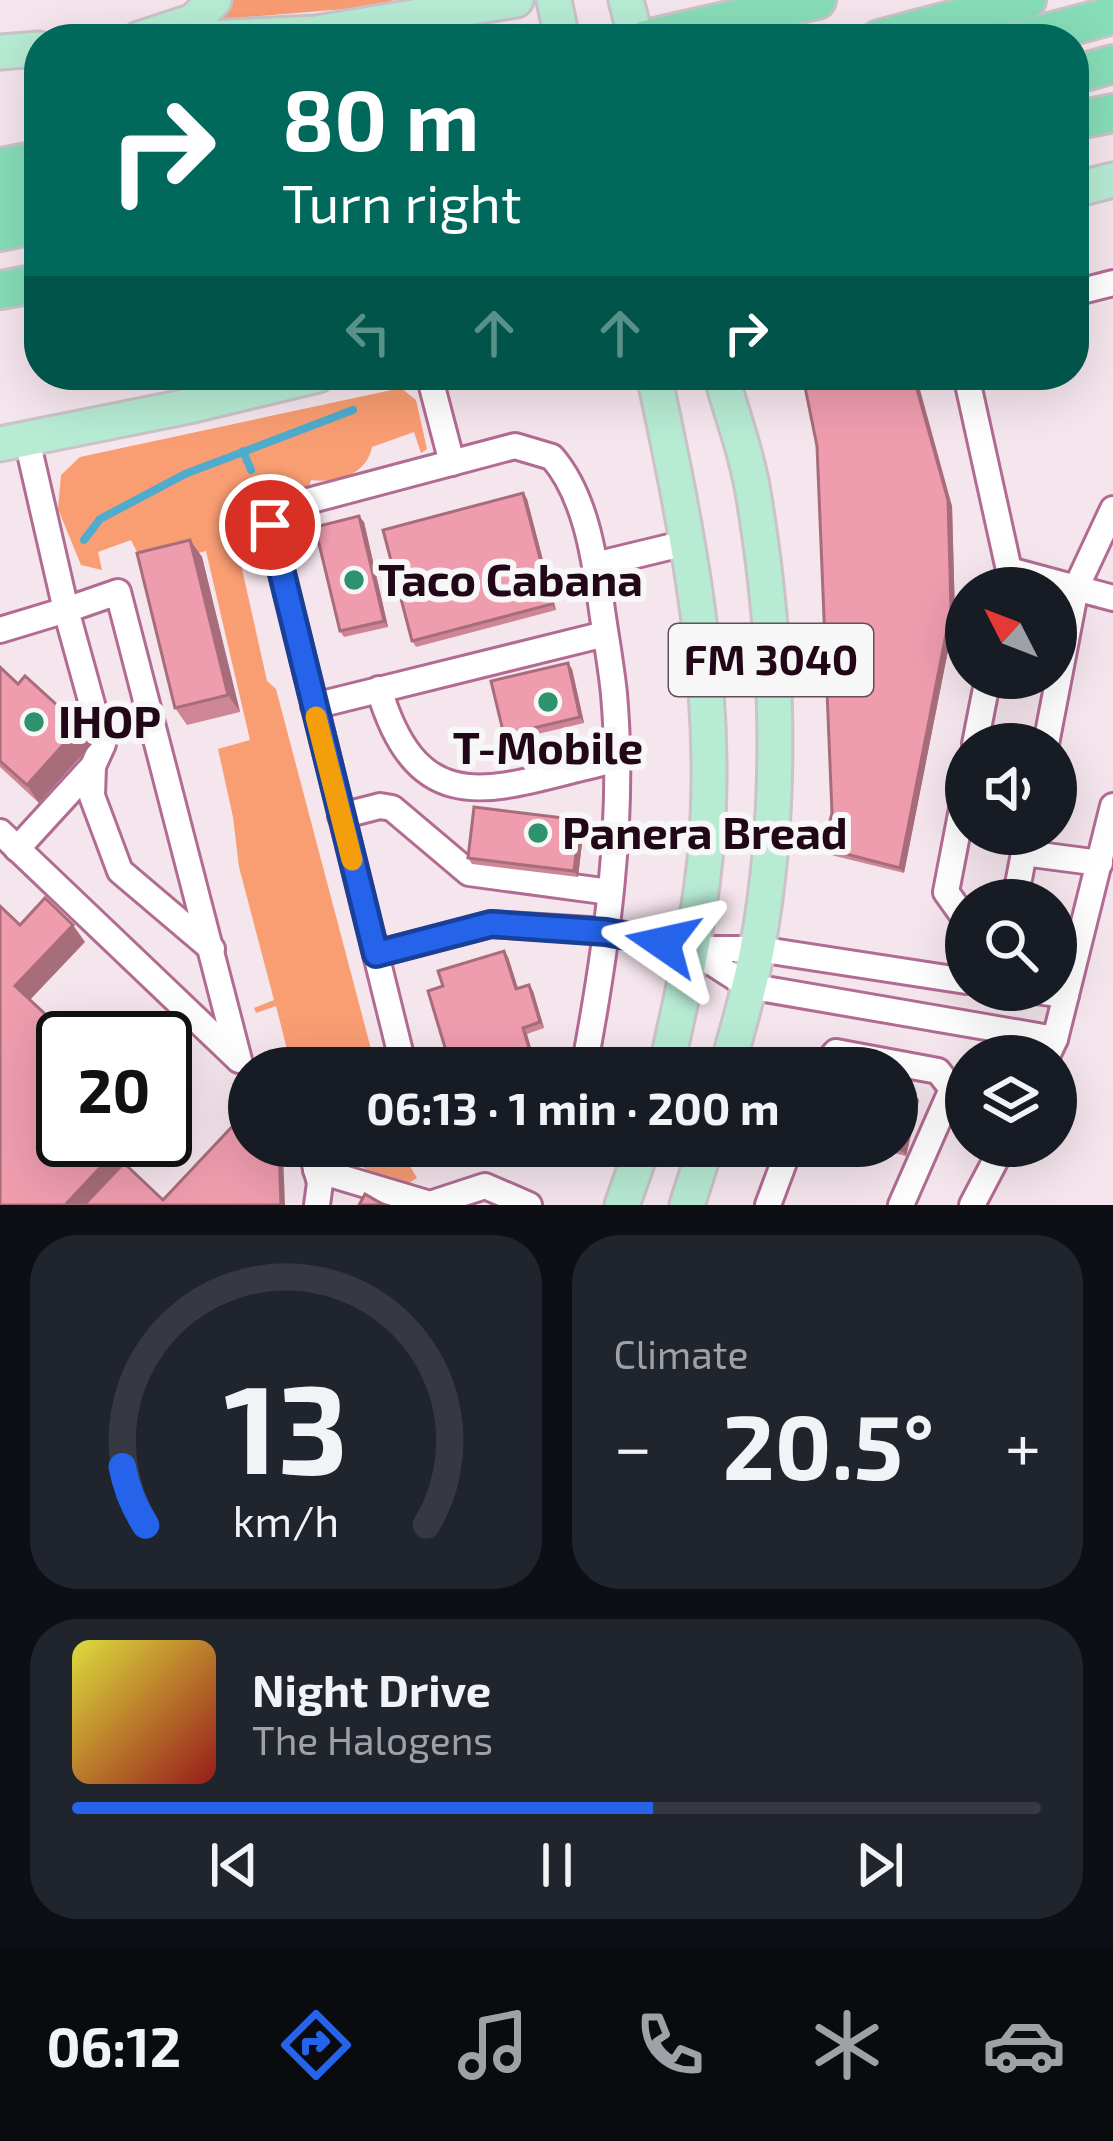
<!DOCTYPE html>
<meta charset="utf-8">
<style>
:root{--surface:#171b24;--page:#20242c;--text:#f1f3f6;--muted:#9ea1a6;--line:#363941;--accent:#2563eb}
body{margin:0;font-family:"Exo 2",sans-serif;background:var(--page);color:var(--text);height:100vh;display:flex;flex-direction:column;font-size:45px;white-space:nowrap}
*{box-sizing:border-box;margin:0}
p{font-size:39px;color:var(--muted)}
.icon{flex:none;width:66px;height:66px;fill:none;stroke:currentColor;stroke-width:2;stroke-linecap:round;stroke-linejoin:round}
.map{position:relative;height:1205px;overflow:hidden}
.side{display:flex;flex-direction:column;gap:30px;padding:30px;background:#0d0f14;flex:1}
.side>*{flex:none}
.guide{position:absolute;left:24px;top:24px;width:1065px;height:366px;border-radius:48px;box-shadow:0 12px 48px #0002;background:#00695c;color:#fff;overflow:hidden}
.needle{width:78px;rotate:312deg}
.tools{position:absolute;left:945px;top:567px;display:grid;gap:24px}
.tools a{display:grid;place-items:center;width:132px;height:132px;border-radius:50%;background:var(--surface);box-shadow:0 12px 48px #0002;font-size:60px}
.speed{position:absolute;left:36px;top:1011px;display:flex;gap:24px;font-size:60px;font-weight:700;text-align:center}
.speed>*{display:grid;place-content:center;width:156px;height:156px;border-radius:50%;background:var(--surface);box-shadow:0 12px 48px #0002;line-height:1}
.speed .limit{border:6px solid #111;border-radius:18px;background:#fff;color:#111}
.pin{position:absolute;display:grid;place-items:center;width:102px;height:102px;color:#fff;margin:-51px;border:6px solid #fff;border-radius:50%;box-shadow:0 3px 12px #0007}
.me{position:absolute;width:132px;margin:-66px;rotate:281deg;stroke-linejoin:round;filter:drop-shadow(0 0 9px #0008)}
.turn{display:flex;align-items:center;gap:42px;height:252px;padding:0 60px;font-size:54px}
.turn .icon{width:156px;height:156px;stroke-width:2.5}
.turn b{display:block;font-size:84px;line-height:102px}
.lanes{display:flex;align-items:center;height:114px;padding:0 60px;background:#0003;justify-content:center;gap:60px;direction:ltr}
.lanes .off{opacity:.35}
.big{font-size:90px;font-weight:700;line-height:1.1}
.side .card{flex:1;display:flex;flex-direction:column;justify-content:center;gap:18px;min-width:0;padding:0 42px;border-radius:48px;background:var(--page)}
.side .dial{align-items:center;gap:0}
.dial svg{height:312px;overflow:visible;fill:none;stroke:var(--line);stroke-width:7;stroke-linecap:round;text-anchor:middle}
.dial text{fill:var(--text);stroke:none}
.song{display:flex;align-items:center;gap:36px}
.cover{width:144px;height:144px;border-radius:18px;background:linear-gradient(135deg,hsl(60 70% 55%),hsl(0 70% 35%))}
.played{height:12px;border-radius:6px;background:linear-gradient(90deg,var(--accent) 60%,var(--line) 60%)}
.keys{display:flex;justify-content:space-around;direction:ltr}
.heat{display:flex;justify-content:space-between;align-items:center;font-size:66px;direction:ltr}
.side .tiles{flex:1;display:grid;gap:30px;grid-template-columns:1fr 1fr}
.card:last-child{grid-column:span 2}
.trip{position:absolute;left:228px;top:1047px;width:690px;height:120px;border-radius:60px;background:var(--surface);box-shadow:0 12px 48px #0002;font-weight:700;line-height:120px;text-align:center}
.tab-bar{display:flex;height:192px;justify-content:space-around;align-items:center;background:#090b0e;color:var(--muted)}
.tab-bar .icon{width:84px;height:84px}
.tab-bar .active{color:var(--accent)}
.tab-bar b{font-size:54px;color:var(--text)}
.map>svg:first-child{display:block}
</style>
<div class="map">
<svg width="1113" height="1205" viewBox="0 0 1113 1205">
<rect width="100%" height="100%" fill="#f5e5ed"/>
<g fill="#f99d73">
<path d="M226 0H393L381 6 222 19 216 13Z"/>
<path d="M401 388 416 400 427 449 421 453 414 432 372 447C366 476 336 483 311 480L307 494 248 517 236 542 267 681 276 689 376 1068H272L290 1061 276 1006 256 1013 254 1008 274 1000 239 867 233 817 218 749 250 740 206 551 148 565 145 553 137 552 131 540 98 552 102 570 81 565 58 509 61 475 80 457Z"/>
<path d="M330 1146H398L417 1178 398 1190Z"/>
</g>
<g fill="none" stroke-linecap="round" stroke-linejoin="round">
<g stroke="#4faccd" stroke-width="8">
<path d="M243 451 251 470"/>
<path d="M84 540 100 519 185 474 353 410"/>
</g>
<g stroke="#b26c94" stroke-width="30">
<g id="minor">
<path d="M1074 293 1113 283"/>
<path d="M429 375 452 463"/>
<path d="M966 375 1009 570 1005 588"/>
<path d="M595 565 690 542"/>
<path d="M1009 570 1113 598"/>
<path d="M0 630 66 610 27 440"/>
<path d="M379 689C421 832 503 784 615 760"/>
<path d="M314 706 605 634"/>
<path d="M975 744 988 678"/>
<path d="M1046 744 1076 588 1113 509"/>
<path d="M93 766 92 796 120 871 212 949"/>
<path d="M966 788 946 892 966 920"/>
<path d="M341 816 380 806 392 808 469 873 610 892"/>
<path d="M0 832 237 1058"/>
<path d="M17 849 93 766 103 744 66 610 118 592 239 1060"/>
<path d="M1015 900 1024 853 1100 863"/>
<path d="M692 950 748 986 1055 1039"/>
<path d="M376 954 491 924 606 931 689 949H758L966 981"/>
<path d="M1028 990 1066 995"/>
<path d="M1047 1056 1055 1039 1113 806"/>
<path d="M404 1068 270 525 281 510 289 506 515 446 552 457C585 495 594 555 601 603 605 633 611 664 614 694 625 818 607 946 584 1068"/>
<path d="M822 1068 836 1052 938 1071 952 1089 901 1205"/>
<path d="M310 1146 320 1183 317 1205"/>
<path d="M316 1170 430 1204 485 1186 529 1205"/>
<path d="M768 1205 790 1146"/>
<path d="M972 1205 1003 1146"/>
</g>
</g>
<g stroke="#cac3c7" stroke-width="39">
<g id="major">
<path d="M554 0 562 39"/>
<path d="M626 0 636 39"/>
<path d="M139 39 194 21 214 0"/>
<path d="M181 39 316 33 516 0"/>
<path d="M0 52 39 49"/>
<path d="M1074 190 1113 180"/>
<path d="M654 375C688 535 721 695 705 859 698 929 681 1000 666 1068"/>
<path d="M721 375C732 415 748 457 754 498 778 643 784 799 758 944 751 986 738 1027 727 1068"/>
<path d="M0 444 189 406 318 375"/>
<path d="M622 1205 643 1146"/>
<path d="M687 1205 706 1146"/>
</g>
</g>
<g stroke="#cac3c7" stroke-width="42">
<g id="highway">
<path d="M646 39 817 0"/>
<path d="M879 39 1027 0"/>
<path d="M1023 39 1113 15"/>
<path d="M1074 75 1113 64"/>
<path d="M1074 121 1113 113"/>
<path d="M0 167 39 160"/>
<path d="M0 200 39 195"/>
<path d="M0 232 39 224"/>
<path d="M0 290 39 283"/>
</g>
</g>
<use href="#minor" stroke="#fff" stroke-width="24"/>
<use href="#major" stroke="#b7ebd4" stroke-width="33"/>
<use href="#highway" stroke="#87ddb8" stroke-width="36"/>
</g>
<g fill="#ce8696">
<path d="M817 446 952 506 955 615 904 873 827 854 823 848 832 813Z"/>
<path d="M523 493 527 499 556 610 416 647 412 641Z"/>
<path d="M364 522 388 627 344 637 340 631Z"/>
<path d="M190 540 202 557 240 712 187 725 175 708Z"/>
<path d="M0 667 18 684 80 726 92 744 39 803 0 767Z"/>
<path d="M572 669 584 723 508 741 504 735Z"/>
<path d="M580 820 584 826 578 877 472 864 468 858Z"/>
<path d="M504 951 508 957 518 988 529 985 533 991 544 1028 527 1034 471 1064 453 1068 450 1064 443 986Z"/>
<path d="M919 1100 906 1156 866 1146H897Z"/>
</g>
<g fill="#a76d7a">
<path d="M913 375H916L952 506 955 615 904 873 900 868Z"/>
<path d="M523 493 527 499 556 610 552 604Z"/>
<path d="M359 516 364 522 388 627 384 621Z"/>
<path d="M190 540 202 557 240 712 228 695Z"/>
<path d="M568 663 572 669 584 723 580 717Z"/>
<path d="M80 726 92 744 39 803 27 785Z"/>
<path d="M580 820 584 826 578 877 574 871Z"/>
<path d="M73 925 85 942 27 1003 15 986Z"/>
<path d="M504 951 508 957 520 995 516 989Z"/>
<path d="M529 985 533 991 544 1028 540 1022Z"/>
<path d="M523 1028 527 1034 537 1068H535Z"/>
<path d="M915 1094 919 1100 906 1156 902 1150Z"/>
<path d="M126 1140H155L93 1205H65Z"/>
<path d="M279 1148 283 1154 285 1205H281Z"/>
</g>
<g fill="#ef9caf" stroke="#a76d7a" stroke-width="3">
<path d="M813 375H913L948 500 951 609 900 868 823 848 832 813 817 446 805 387Z"/>
<path d="M523 493 552 604 412 641 383 530Z"/>
<path d="M359 516 384 621 340 631 315 527Z"/>
<path d="M190 540 228 695 175 708 137 553Z"/>
<path d="M568 663 580 717 504 735 491 681Z"/>
<path d="M0 667 18 684 25 676 80 726 27 785 0 761Z"/>
<path d="M474 807 580 820 574 871 468 858Z"/>
<path d="M45 898 73 925 15 986 71 1038H63V1140H126L65 1205H0V906L20 925Z"/>
<path d="M504 951 516 989 529 985 540 1022 523 1028 535 1068H472L469 1058 450 1064 428 991 443 986 438 971Z"/>
<path d="M897 1090 915 1094 902 1150 886 1146H897Z"/>
<path d="M243 1115 249 1120V1146H277L279 1148 281 1205H84L124 1163 163 1200Z"/>
<path d="M365 1194 384 1205H359Z"/>
</g>
<g fill="none" stroke-linecap="round" stroke-linejoin="round">
<g stroke="#184099" stroke-width="30">
<path id="route" d="M270 525 376 954 491 924 606 932 663 943"/>
</g>
<use href="#route" stroke="#2563eb" stroke-width="21"/>
<path stroke="#f59e0b" stroke-width="21" d="M316 717 352 860"/>
</g>
<g fill="#2d926d" stroke="#f7f7f7" stroke-width="4.5">
<circle cx="354" cy="580" r="12"/>
<circle cx="548" cy="702" r="12"/>
<circle cx="34" cy="722" r="12"/>
<circle cx="538" cy="833" r="12"/>
</g>
<g text-anchor="middle" stroke-width="12" stroke-linejoin="round" paint-order="stroke">
<rect fill="#f7f7f7" stroke="#614f5a" stroke-width="3" x="669" y="624" width="204" height="72" rx="9"/>
<g font-size="42" font-weight="bold" fill="#210717">
<text x="771" y="675">FM 3040</text>
</g>
<g font-size="45" font-weight="bold" fill="#210717" stroke="#f7f7f7" text-anchor="start">
<text x="378" y="596">Taco Cabana</text>
<text x="58" y="738">IHOP</text>
<text x="548" y="764" text-anchor="middle">T-Mobile</text>
<text x="562" y="849">Panera Bread</text>
</g>
</g>
</svg>
<div class="tools">
<a><svg class="needle" viewBox="-14 -14 28 28"><path d="M0-13l5 13h-10z" fill="#e53935"/><path d="M0 13l5-13h-10z" fill="#9ea1a6"/></svg></a>
<a><svg class="icon" aria-label="sound" viewBox="0 0 24 24"><path d="M4 9h4l5-4v14l-5-4H4zM17 9q2 3 0 6"/></svg></a>
<a><svg class="icon" aria-label="search" viewBox="0 0 24 24"><circle cx="10" cy="10" r="6"/><path d="M15 15l6 6"/></svg></a>
<a><svg class="icon" aria-label="layers" viewBox="0 0 24 24"><path d="M12 4l9 5-9 5-9-5zM3 14l9 5 9-5"/></svg></a>
</div>
<div class="speed"><div class="limit">20</div></div>
<div class="pin" style="left:270px;top:525px;background:#d93025"><svg class="icon" aria-label="arrive" viewBox="0 0 24 24"><path d="M6 21V4h12l-3 4 3 4H6"/></svg></div>
<svg class="me" style="left:663px;top:943px" viewBox="-20 -20 40 40"><path d="M0-17L14 15 0 8-14 15z" fill="#2563eb" stroke="#fff" stroke-width="4"/></svg>
<div class="trip">06:13 · 1 min · 200 m</div>
<div class="guide">
<div class="turn"><svg class="icon" aria-label="right" viewBox="0 0 24 24"><path d="M7 20v-9h11M14 6l5 5-5 5"/></svg><div><b>80 m</b>Turn right</div></div>
<div class="lanes"><svg class="icon off" aria-label="left" viewBox="0 0 24 24"><path d="M17 20v-9H6M10 6l-5 5 5 5"/></svg><svg class="icon off" aria-label="ahead" viewBox="0 0 24 24"><path d="M12 20V5M6 11l6-6 6 6"/></svg><svg class="icon off" aria-label="ahead" viewBox="0 0 24 24"><path d="M12 20V5M6 11l6-6 6 6"/></svg><svg class="icon" aria-label="right" viewBox="0 0 24 24"><path d="M7 20v-9h11M14 6l5 5-5 5"/></svg></div>
</div>
</div>
<section class="side">
<div class="tiles">
<div class="card dial"><svg viewBox="0 0 100 80">
<path d="M14 69A42 42 0 1 1 86 69"/>
<path d="M14 69A42 42 0 0 1 8 54" stroke="#2563eb"/>
<text x="50" y="56" font-size="32" font-weight="700">13</text>
<text x="50" y="72" font-size="11">km/h</text>
</svg></div>
<div class="card"><p>Climate</p>
<div class="heat"><a>−</a><b class="big">20.5°</b><a>+</a></div>
</div>
<div class="card">
<div class="song"><i class="cover"></i><div><b>Night Drive</b><p>The Halogens</p></div></div>
<div class="played"></div>
<div class="keys"><svg class="icon" aria-label="previous" viewBox="0 0 24 24"><path d="M18 5L8 12l10 7zM5 5v14"/></svg><svg class="icon" aria-label="pause" viewBox="0 0 24 24"><path d="M8 5v14M16 5v14"/></svg><svg class="icon" aria-label="next" viewBox="0 0 24 24"><path d="M6 5l10 7-10 7zM19 5v14"/></svg></div>
</div>
</div>
</section>
<nav class="tab-bar">
<b>06:12</b>
<svg class="icon active" aria-label="directions" viewBox="0 0 24 24"><path d="M12 3l9 9-9 9-9-9zM9 14v-3h6M13 9l2 2-2 2"/></svg>
<svg class="icon" aria-label="music" viewBox="0 0 24 24"><path d="M9 18V5l10-2v13"/><circle cx="6" cy="18" r="3"/><circle cx="16" cy="16" r="3"/></svg>
<svg class="icon" aria-label="phone" viewBox="0 0 24 24"><path d="M5 4h4l2 5-3 2q2 4 5 5l2-3 5 2v4C11 20 4 13 5 4z"/></svg>
<svg class="icon" aria-label="climate" viewBox="0 0 24 24"><path d="M12 3v18M4 7l16 10M4 17L20 7"/></svg>
<svg class="icon" aria-label="car" viewBox="0 0 24 24"><path d="M5 17H2v-5l4-1 3-4h7l3 4 3 1v5h-3M9 17h6M6 11h13"/><circle cx="7" cy="17" r="2"/><circle cx="17" cy="17" r="2"/></svg>
</nav>
